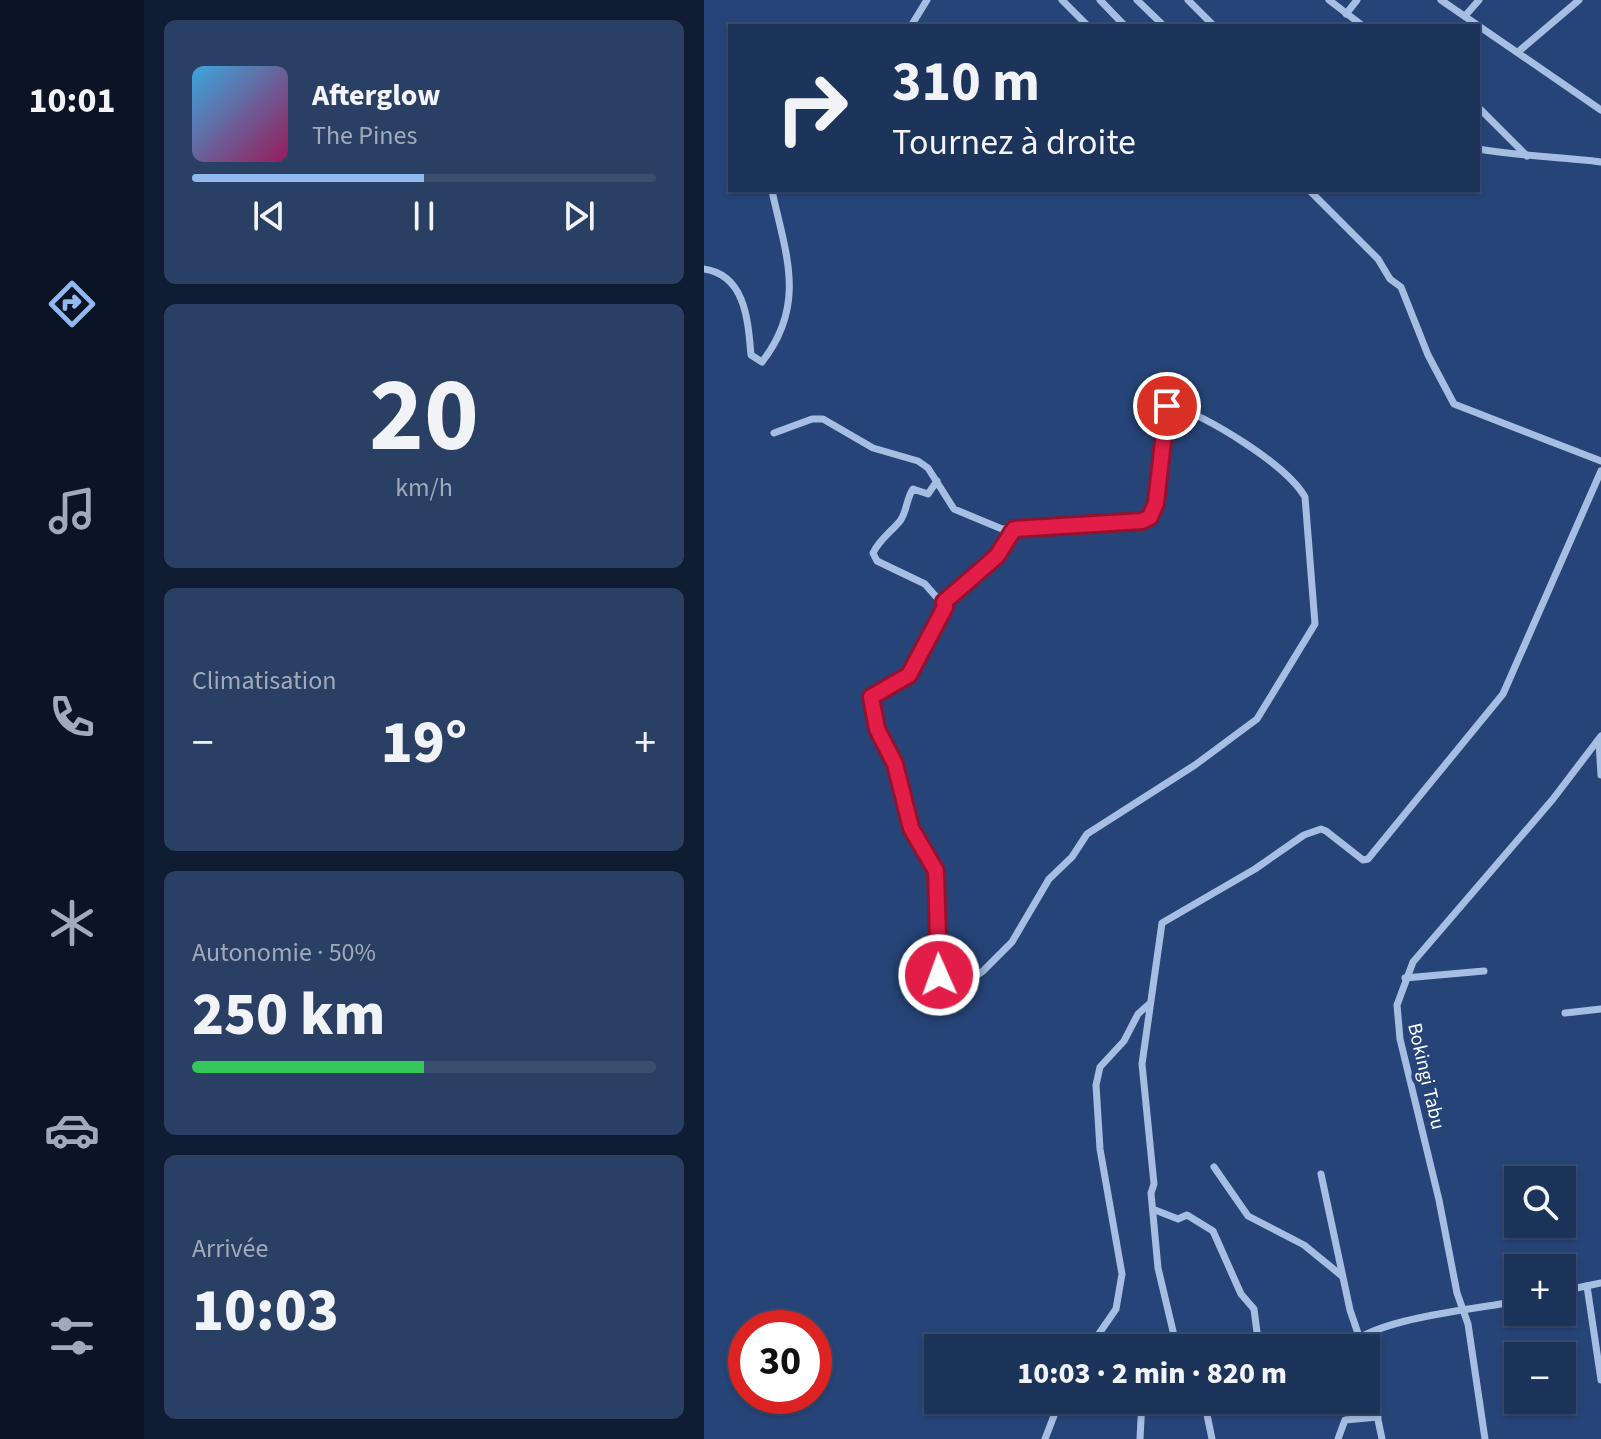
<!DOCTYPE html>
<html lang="fr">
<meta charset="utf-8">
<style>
:root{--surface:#1c335a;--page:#293f63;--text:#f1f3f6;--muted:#a0aabb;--line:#3a4e70;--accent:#90b9f0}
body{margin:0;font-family:"Source Sans 3",sans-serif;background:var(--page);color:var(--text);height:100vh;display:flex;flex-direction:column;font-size:30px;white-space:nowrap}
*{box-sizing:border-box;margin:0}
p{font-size:26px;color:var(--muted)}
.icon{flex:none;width:44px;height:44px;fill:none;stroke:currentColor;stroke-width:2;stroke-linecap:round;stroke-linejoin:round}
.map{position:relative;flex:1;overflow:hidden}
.drawer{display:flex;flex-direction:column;gap:20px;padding:20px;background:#0f1c32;width:560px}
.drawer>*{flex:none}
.hud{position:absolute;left:24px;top:24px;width:752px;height:168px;border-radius:0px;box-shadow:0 2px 6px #0004,0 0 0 2px var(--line);background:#1c335a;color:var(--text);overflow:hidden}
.buttons{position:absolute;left:800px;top:1166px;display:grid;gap:16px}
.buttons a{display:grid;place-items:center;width:72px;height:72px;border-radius:0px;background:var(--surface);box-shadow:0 2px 6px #0004,0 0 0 2px var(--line);font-size:40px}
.speed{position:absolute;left:24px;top:1310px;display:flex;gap:16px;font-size:40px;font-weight:700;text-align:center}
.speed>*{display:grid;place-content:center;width:104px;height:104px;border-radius:50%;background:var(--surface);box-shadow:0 2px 6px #0004,0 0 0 2px var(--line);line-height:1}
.speed .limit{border:12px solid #d22;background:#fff;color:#111}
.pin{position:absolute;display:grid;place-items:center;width:68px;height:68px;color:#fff;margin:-34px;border:4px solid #fff;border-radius:50%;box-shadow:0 2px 8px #0007}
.me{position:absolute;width:88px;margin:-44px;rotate:358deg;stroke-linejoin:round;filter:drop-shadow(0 0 6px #0008)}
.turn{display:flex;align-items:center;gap:28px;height:168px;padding:0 32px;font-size:36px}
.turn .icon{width:104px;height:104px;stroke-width:2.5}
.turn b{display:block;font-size:56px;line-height:68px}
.big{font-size:60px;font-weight:800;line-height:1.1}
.drawer .widget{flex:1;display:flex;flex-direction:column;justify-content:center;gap:12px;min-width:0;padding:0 28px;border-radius:12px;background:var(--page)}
.drawer .dial{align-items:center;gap:0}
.dial b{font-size:104px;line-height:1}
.song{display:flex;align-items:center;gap:24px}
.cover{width:96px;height:96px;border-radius:12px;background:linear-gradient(135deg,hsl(200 70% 55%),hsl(330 70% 35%))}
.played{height:8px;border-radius:4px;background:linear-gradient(90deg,var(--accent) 50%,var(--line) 50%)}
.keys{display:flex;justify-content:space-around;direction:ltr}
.heat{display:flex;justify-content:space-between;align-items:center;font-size:44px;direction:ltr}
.charge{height:12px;border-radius:6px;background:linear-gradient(90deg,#34c759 50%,var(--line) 0)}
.trip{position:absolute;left:220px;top:1334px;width:456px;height:80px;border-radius:0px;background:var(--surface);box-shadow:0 2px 6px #0004,0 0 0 2px var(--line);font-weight:800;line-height:80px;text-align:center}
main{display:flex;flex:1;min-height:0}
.tab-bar{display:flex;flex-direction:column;width:144px;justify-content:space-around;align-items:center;background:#0b1424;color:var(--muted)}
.tab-bar .icon{width:56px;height:56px}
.tab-bar .active{color:var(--accent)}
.tab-bar b{font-size:36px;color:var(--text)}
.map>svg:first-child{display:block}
</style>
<main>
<nav class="tab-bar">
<b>10:01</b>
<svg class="icon active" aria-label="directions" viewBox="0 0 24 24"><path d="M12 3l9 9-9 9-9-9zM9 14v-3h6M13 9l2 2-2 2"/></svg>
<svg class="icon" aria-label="music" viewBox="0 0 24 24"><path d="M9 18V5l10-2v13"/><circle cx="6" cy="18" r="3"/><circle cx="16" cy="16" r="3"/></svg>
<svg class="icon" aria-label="phone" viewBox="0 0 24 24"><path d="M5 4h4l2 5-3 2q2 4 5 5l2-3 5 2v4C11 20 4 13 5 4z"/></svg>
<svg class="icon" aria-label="climate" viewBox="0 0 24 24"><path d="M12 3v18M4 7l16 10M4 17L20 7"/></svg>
<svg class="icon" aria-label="car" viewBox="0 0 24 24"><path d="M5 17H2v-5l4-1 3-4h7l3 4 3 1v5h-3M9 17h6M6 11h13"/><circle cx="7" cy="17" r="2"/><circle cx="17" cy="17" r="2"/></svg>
<svg class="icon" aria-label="filters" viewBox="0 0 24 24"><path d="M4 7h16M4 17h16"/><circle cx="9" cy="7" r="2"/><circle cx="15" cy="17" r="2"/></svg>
</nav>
<section class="drawer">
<div class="widget">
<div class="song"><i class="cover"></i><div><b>Afterglow</b><p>The Pines</p></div></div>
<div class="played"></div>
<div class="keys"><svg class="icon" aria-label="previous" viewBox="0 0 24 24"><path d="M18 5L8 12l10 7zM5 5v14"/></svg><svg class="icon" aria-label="pause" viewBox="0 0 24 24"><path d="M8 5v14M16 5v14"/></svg><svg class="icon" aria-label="next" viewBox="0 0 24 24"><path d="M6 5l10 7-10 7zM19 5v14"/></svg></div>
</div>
<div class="widget dial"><b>20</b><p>km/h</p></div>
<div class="widget"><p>Climatisation</p>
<div class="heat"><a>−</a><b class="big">19°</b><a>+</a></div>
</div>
<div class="widget"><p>Autonomie · 50%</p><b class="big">250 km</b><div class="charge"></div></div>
<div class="widget"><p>Arrivée</p><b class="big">10:03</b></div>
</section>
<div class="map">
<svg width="897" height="1439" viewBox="0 0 897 1439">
<rect width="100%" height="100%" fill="#264478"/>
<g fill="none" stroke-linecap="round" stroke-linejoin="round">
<g stroke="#a7bee3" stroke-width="7">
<path d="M358 0 384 26"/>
<path d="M396 0 421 26"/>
<path d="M433 0 460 26"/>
<path d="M484 0 510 26"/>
<path d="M625 0 659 26"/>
<path d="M737 0 897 110"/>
<path d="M642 14 653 0"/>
<path d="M761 16 775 0"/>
<path d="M207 26 223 0"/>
<path d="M814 52 875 0"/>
<path d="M774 107 823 156"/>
<path d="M774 149C815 156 855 157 897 162"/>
<path d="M605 190 674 259 686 279 697 287 724 355 750 404 897 461"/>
<path d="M0 269C42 275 44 322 47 355L58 362C103 304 82 255 68 191"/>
<path d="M70 433 108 419H119L169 448 214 461 224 468 250 509 298 529 438 521 446 517 452 503 460 413 466 405C503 416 582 464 601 497L611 624 553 719 491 765 383 834 368 857 345 879 308 942 279 971 242 996 238 993 232 871 207 828 191 764 173 729 166 700 205 675 241 607 221 584 173 561 169 553C176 539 186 533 196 521 203 512 202 499 209 489L224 494 233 481"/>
<path d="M240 602 293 556 310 529"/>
<path d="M895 742 897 775"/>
<path d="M701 978 780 971"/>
<path d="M861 1013 897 1009"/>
<path d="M510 1167 544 1216 600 1245 638 1276"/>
<path d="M617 1174 646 1310 659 1348"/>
<path d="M451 1210 474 1219 483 1215 509 1231 537 1294 550 1309 555 1348"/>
<path d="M883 1286 897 1380"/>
<path d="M858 1291 897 1283"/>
<path d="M385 1348 412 1309 418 1274 396 1149 392 1085 396 1067 420 1041 434 1014 444 1005"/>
<path d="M473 1348 454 1268 447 1193 450 1184 438 1064 458 923 551 869 600 835 617 829 622 831 659 860 664 859 799 694 897 471"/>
<path d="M641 1348C673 1317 769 1310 814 1301"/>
<path d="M662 1362 678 1439"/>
<path d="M500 1400 508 1439"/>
<path d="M341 1439 356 1400"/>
<path d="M436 1439 438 1400"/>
<path d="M634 1439 641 1420 674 1417"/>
<path d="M781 1439 764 1324 753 1293 735 1200 696 1039 693 1005 709 962 849 799 897 736"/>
</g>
</g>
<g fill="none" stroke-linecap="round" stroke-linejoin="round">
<g stroke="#92132f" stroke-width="20">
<path id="route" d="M235 975 232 871 207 828 191 764 173 729 167 697 205 675 241 607 240 602 293 556 310 529 438 521 446 517 452 503 463 406"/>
</g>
<use href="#route" stroke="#e11d48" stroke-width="14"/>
</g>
<g text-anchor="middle" stroke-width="8" stroke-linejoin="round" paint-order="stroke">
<g font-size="20" fill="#fff" stroke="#264478">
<text transform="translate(723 1076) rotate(77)" y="7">Bokingi Tabu</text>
</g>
</g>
</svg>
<div class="buttons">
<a><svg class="icon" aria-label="search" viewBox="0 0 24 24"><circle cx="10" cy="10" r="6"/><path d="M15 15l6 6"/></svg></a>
<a>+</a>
<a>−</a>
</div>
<div class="speed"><div class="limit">30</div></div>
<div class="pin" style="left:463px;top:406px;background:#d93025"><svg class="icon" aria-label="arrive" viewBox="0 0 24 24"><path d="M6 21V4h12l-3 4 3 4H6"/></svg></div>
<svg class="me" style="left:235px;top:975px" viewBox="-20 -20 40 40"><circle r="17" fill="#e11d48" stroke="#fff" stroke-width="3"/><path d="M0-11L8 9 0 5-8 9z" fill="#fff"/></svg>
<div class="trip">10:03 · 2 min · 820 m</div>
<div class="hud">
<div class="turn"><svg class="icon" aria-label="right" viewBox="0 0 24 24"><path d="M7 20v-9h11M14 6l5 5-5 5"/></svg><div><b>310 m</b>Tournez à droite</div></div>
</div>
</div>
</main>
